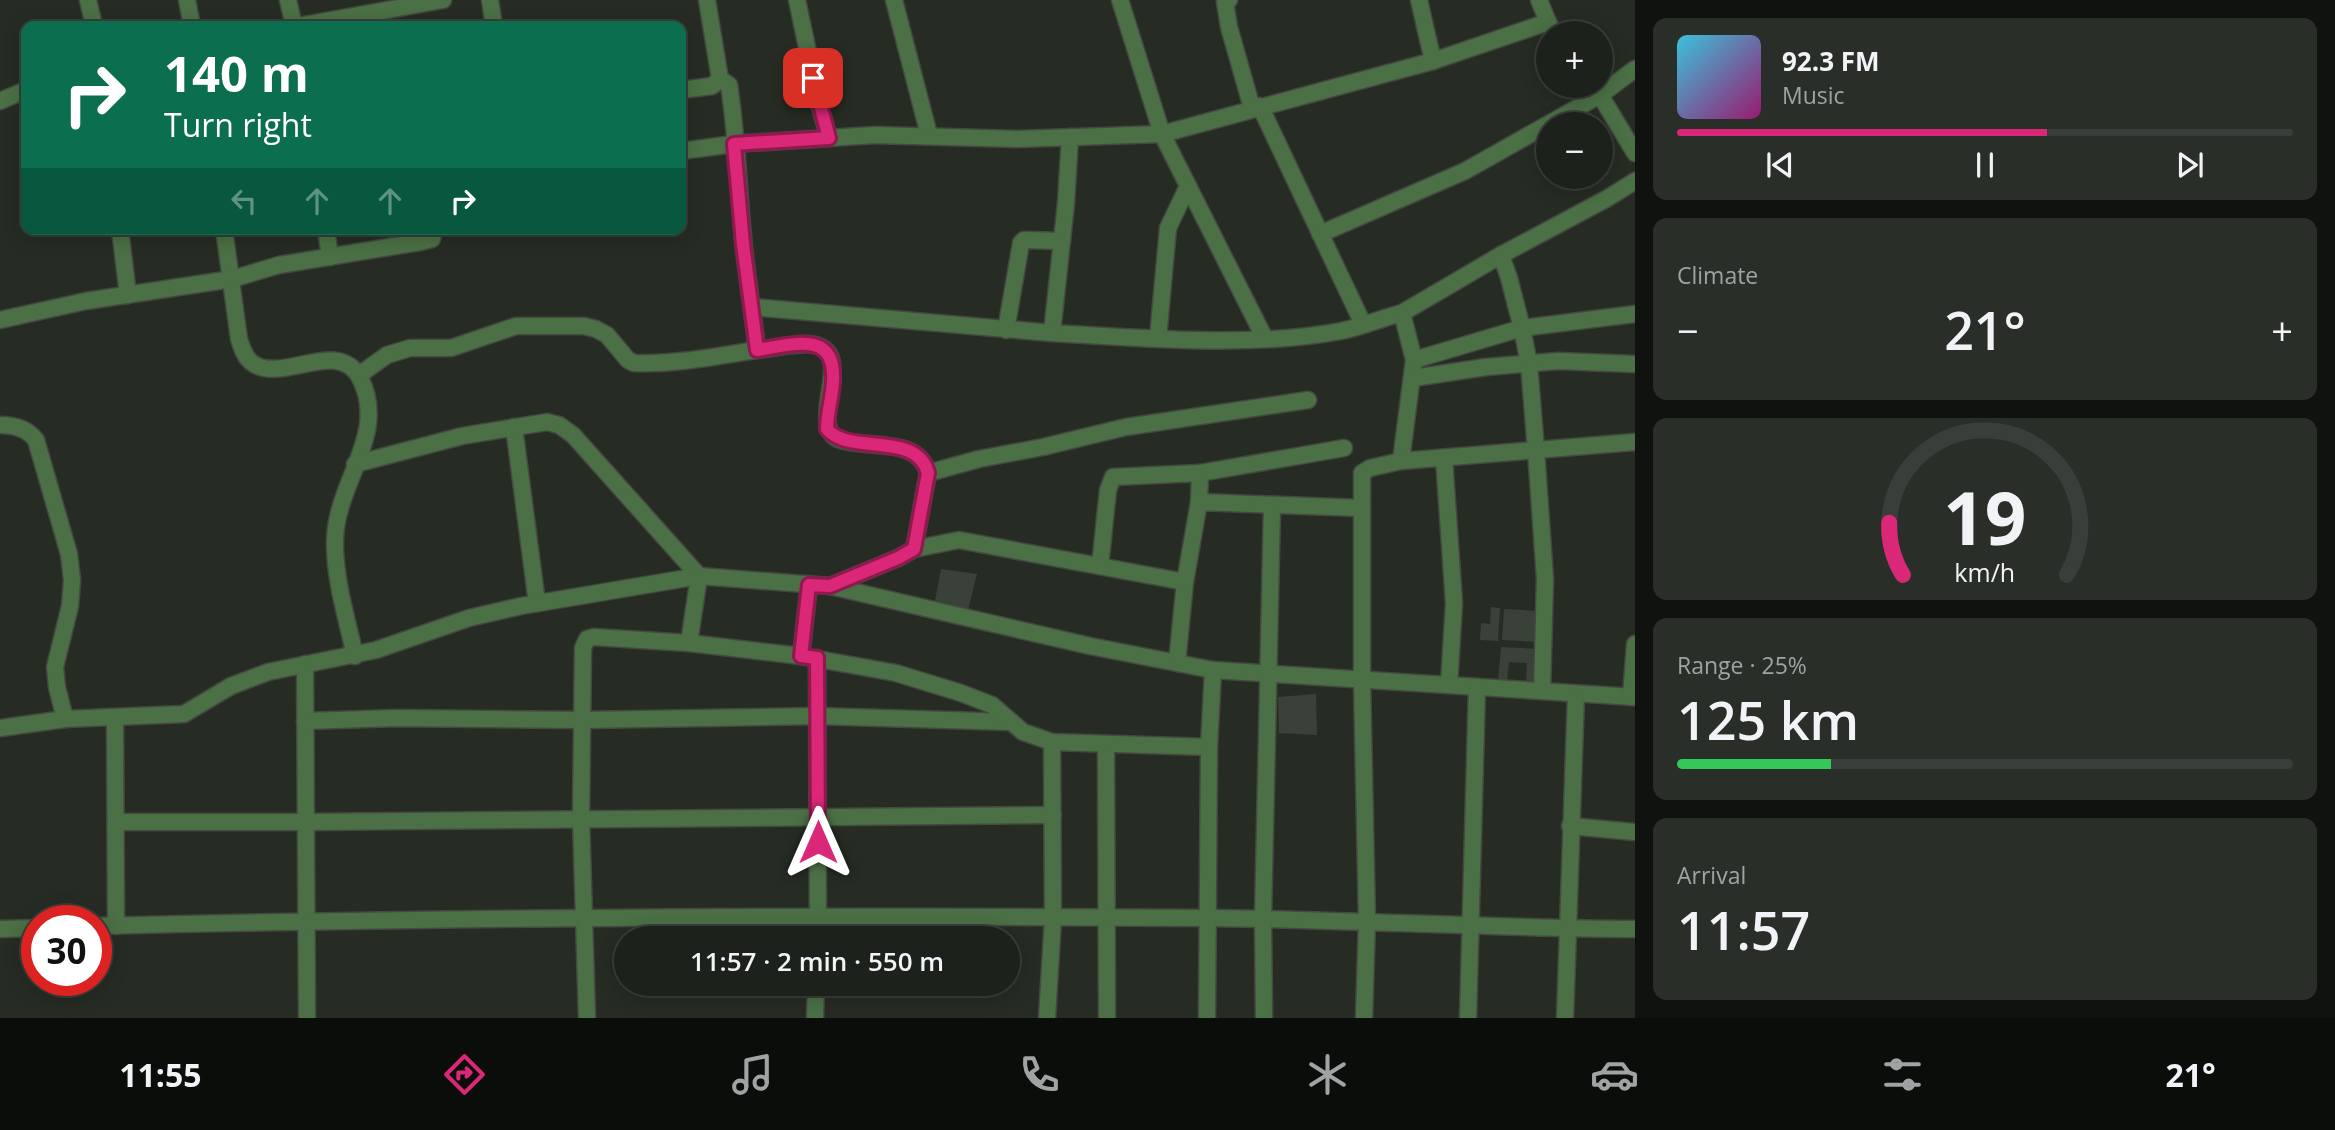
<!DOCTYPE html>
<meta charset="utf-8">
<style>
:root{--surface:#1c211b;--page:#292e28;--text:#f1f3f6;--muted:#a0a3a3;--line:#3a3e3a;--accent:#db2777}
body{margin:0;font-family:"Open Sans",sans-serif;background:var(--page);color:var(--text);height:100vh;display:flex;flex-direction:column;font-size:26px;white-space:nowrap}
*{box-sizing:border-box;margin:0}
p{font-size:23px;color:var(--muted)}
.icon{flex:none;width:38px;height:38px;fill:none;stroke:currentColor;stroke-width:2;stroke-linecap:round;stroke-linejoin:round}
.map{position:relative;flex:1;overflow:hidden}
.panel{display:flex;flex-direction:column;gap:18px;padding:18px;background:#0f120f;width:700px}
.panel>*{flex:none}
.guide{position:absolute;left:21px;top:21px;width:665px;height:214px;border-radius:14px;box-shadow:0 4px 18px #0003,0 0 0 2px var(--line);background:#0b6e4f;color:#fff;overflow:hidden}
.buttons{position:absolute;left:1536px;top:21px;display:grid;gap:14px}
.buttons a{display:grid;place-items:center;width:77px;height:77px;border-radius:50%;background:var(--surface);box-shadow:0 4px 18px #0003,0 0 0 2px var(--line);font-size:35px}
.speed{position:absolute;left:21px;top:905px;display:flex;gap:14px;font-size:35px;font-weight:700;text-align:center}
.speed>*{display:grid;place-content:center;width:91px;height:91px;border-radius:50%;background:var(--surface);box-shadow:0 4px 18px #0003,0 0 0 2px var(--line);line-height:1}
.speed .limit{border:10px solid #d22;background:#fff;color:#111}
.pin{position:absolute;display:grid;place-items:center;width:60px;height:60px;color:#fff;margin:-30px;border-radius:14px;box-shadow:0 4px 10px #0006}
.me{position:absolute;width:77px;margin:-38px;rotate:0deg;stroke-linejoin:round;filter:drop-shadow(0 0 5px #0008)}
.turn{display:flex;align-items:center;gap:24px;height:147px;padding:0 28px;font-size:32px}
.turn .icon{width:91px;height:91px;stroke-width:2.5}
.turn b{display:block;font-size:49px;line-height:60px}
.lanes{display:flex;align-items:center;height:66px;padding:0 28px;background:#0003;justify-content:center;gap:35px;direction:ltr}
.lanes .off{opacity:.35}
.big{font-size:52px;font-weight:600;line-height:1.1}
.panel .card{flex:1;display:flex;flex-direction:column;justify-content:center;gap:10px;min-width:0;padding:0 24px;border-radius:14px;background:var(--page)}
.panel .dial{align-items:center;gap:0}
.dial svg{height:182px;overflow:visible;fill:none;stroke:var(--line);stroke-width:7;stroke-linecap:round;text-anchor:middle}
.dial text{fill:var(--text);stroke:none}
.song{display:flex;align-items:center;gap:21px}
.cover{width:84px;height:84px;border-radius:10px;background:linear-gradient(135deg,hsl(190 70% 55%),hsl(320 70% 35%))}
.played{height:7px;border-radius:4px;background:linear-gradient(90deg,var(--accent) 60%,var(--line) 60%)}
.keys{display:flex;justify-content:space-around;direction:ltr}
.heat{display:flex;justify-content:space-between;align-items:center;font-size:38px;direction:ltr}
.charge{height:10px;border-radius:5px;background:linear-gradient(90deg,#34c759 25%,var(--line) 0)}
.trip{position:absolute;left:614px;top:926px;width:406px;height:70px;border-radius:35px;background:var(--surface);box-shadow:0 4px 18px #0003,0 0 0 2px var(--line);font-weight:600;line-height:70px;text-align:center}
.tab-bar{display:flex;height:112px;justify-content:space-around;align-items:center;background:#0b0d0b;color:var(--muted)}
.tab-bar .icon{width:49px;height:49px}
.tab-bar .on{color:var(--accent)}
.tab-bar b{font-size:32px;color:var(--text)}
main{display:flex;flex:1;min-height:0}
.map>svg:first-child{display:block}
</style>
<main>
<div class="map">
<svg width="1635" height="1018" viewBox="0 0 1635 1018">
<rect width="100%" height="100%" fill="#262c24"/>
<g fill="#3a4139">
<path d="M941 569 977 574 967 614 934 606Z"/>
<path d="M1491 607 1500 608 1498 641 1480 640 1481 623 1490 624Z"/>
<path d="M1504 609 1539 611 1537 642 1502 640Z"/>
<path d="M1501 647 1538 649 1536 682H1526L1527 663 1509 662 1507 681H1498Z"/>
<path d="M1316 694 1317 735 1279 733 1278 697Z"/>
</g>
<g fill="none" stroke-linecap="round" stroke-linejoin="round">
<g stroke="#434841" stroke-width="19">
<g id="minor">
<path d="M88 0 94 26"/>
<path d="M187 0 192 26"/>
<path d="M288 0 294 26"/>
<path d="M490 0 494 26"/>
<path d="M797 0 819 104 829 138"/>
<path d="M894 0 929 135"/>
<path d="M1120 0 1162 134 1265 339"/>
<path d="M1229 0 1225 2 1229 27 1252 108"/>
<path d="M1419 0 1433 61"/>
<path d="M1539 0 1548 22"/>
<path d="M298 26 443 0"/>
<path d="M720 79 729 85C737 135 738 186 743 237 746 274 753 312 757 350"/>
<path d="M1593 86 1600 95 1635 69"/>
<path d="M681 90 712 86 720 79 707 0"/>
<path d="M0 101 26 90"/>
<path d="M1260 106 1363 324"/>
<path d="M1070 137 1066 203 1052 333C1144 338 1251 348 1341 331 1361 327 1382 318 1402 313L1414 360 1401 461"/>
<path d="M681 151 734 144 875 135 1018 139 1162 134 1433 61 1548 22 1554 33"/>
<path d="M120 229 128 295"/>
<path d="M224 229 239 339C242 348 244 356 251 362 280 386 338 336 360 378 389 434 336 482 335 540 334 578 347 619 355 656"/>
<path d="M326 229 330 257"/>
<path d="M1320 234 1465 171 1600 95 1635 153"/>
<path d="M752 307 1052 333"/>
<path d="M1402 313 1501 255"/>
<path d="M0 320 86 301 232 279 279 265 420 242 432 239 434 229"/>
<path d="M1006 330 1021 243 1024 240 1062 241"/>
<path d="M1158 338 1168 228 1188 186"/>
<path d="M1414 360 1522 328 1509 278 1501 255 1606 199 1635 181"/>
<path d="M359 375 387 355 410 348H451L516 326H584L596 329 607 335 628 360 634 363C675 365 722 355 763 349 780 347 799 342 816 345 825 348 831 354 832 364 835 384 816 429 838 439 864 450 918 435 928 473L914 549"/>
<path d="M1413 378 1486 367 1558 361 1635 364"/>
<path d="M0 425C14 425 27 428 36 440L69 554 72 580 70 606 55 667 57 687 65 719"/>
<path d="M514 427 537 603"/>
<path d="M1444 458 1454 603 1449 685"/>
<path d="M355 464 462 436 547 422 559 425 573 435 699 576 689 643"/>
<path d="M928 473 979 459 1043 447 1126 427 1308 400"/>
<path d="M1199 502 1200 473 1344 448"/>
<path d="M1100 566 1108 490 1113 477 1200 473"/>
<path d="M830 586 1090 646 1213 670 1635 697"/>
<path d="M801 656 809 585"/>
<path d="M817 658 818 938"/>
<path d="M1177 663 1185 582"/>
<path d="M305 664 307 1018"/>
<path d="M1542 691 1545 579 1536 450 1529 364 1522 328 1635 314"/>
<path d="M1631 697 1635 644"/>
<path d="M115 718 116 926"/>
<path d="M305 721 397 718 582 720 817 716 1011 722"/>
<path d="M0 728 65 719 184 714 231 686 268 672 376 650 469 618 521 606 699 576 830 586 898 558 914 549 959 540 1185 582 1199 502 1361 508"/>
<path d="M1106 745 1107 1018"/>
<path d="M116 822H307L1053 815"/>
<path d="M1570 826 1635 832"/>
<path d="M96 926C467 917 839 915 1210 918 1352 920 1493 928 1635 929"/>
<path d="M0 929 37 928"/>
<path d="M587 1018 581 818 583 648 587 639 594 637 689 643 801 656 896 673 961 693 992 705 1023 732 1052 742 1209 747"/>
<path d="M815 1018 816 984"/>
<path d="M1047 1018 1053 918 1052 742"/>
<path d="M1207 1018 1209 747 1213 670"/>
<path d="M1264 1018 1263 919 1272 506"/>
<path d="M1364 1018 1367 920 1362 681V473L1370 468 1401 461 1635 442"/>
<path d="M1468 1018 1477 687"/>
<path d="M1565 1018 1576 694"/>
</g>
</g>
<use href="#minor" stroke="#4b7045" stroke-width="16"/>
</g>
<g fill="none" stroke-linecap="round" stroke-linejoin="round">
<g stroke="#8e194d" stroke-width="18">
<path id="route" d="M813 78 829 138 734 144 743 244 757 350C791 345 836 329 833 381 832 398 827 413 827 429 849 456 917 430 928 473L914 549 898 558 830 586 809 585 801 656 817 658 818 842"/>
</g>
<use href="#route" stroke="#db2777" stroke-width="12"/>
</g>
</svg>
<div class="buttons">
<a>+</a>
<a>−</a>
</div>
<div class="speed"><div class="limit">30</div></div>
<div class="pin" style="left:813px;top:78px;background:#d93025"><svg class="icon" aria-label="arrive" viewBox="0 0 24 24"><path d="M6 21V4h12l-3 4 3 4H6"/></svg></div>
<svg class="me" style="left:818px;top:842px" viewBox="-20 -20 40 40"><path d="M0-17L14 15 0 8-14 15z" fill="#db2777" stroke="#fff" stroke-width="4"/></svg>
<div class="trip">11:57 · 2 min · 550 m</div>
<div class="guide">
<div class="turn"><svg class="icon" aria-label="right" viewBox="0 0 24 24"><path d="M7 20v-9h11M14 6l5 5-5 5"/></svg><div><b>140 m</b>Turn right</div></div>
<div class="lanes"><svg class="icon off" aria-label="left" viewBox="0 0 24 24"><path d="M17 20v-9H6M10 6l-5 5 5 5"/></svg><svg class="icon off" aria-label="ahead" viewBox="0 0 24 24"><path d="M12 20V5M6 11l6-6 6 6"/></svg><svg class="icon off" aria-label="ahead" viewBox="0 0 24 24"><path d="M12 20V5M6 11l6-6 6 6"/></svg><svg class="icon" aria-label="right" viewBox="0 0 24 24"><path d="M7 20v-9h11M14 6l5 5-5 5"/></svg></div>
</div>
</div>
<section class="panel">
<div class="card">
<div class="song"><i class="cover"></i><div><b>92.3 FM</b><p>Music</p></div></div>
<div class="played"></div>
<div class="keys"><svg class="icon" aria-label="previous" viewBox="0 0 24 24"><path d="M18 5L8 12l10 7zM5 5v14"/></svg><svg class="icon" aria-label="pause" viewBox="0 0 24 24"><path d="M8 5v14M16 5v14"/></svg><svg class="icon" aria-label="next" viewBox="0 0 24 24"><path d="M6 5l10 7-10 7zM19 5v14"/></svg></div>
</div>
<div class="card"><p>Climate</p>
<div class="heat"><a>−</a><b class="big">21°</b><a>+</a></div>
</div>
<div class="card dial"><svg viewBox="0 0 100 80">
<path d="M14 69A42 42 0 1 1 86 69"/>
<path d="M14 69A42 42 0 0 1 8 46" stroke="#db2777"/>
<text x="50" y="56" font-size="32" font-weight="700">19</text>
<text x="50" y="72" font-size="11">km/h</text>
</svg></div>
<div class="card"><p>Range · 25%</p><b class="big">125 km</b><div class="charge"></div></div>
<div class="card"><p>Arrival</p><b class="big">11:57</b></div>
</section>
</main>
<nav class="tab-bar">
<b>11:55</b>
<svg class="icon on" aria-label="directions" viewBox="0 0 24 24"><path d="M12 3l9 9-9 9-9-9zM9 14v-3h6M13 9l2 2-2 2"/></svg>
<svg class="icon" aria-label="music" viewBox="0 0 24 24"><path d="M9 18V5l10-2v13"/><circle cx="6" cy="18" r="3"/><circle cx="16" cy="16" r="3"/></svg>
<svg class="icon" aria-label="phone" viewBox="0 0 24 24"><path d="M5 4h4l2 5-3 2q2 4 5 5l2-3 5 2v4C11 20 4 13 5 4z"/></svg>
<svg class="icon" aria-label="climate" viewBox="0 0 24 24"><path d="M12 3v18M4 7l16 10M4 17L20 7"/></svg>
<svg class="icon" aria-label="car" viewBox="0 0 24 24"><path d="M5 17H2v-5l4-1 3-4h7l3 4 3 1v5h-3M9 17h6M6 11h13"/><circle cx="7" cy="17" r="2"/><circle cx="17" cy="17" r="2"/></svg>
<svg class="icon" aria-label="filters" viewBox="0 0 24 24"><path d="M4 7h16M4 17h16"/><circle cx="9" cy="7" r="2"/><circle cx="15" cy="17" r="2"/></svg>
<b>21°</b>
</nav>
